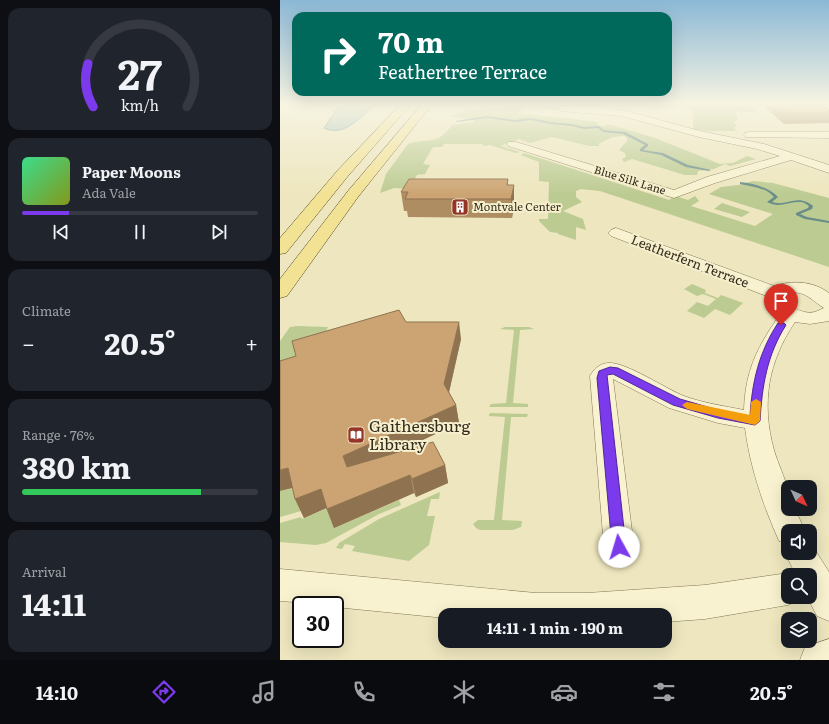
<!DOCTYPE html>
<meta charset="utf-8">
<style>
:root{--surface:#171b24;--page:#20242c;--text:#f1f3f6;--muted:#9ea1a6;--line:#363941;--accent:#7c3aed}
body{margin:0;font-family:Literata,serif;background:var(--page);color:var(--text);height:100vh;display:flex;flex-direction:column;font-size:15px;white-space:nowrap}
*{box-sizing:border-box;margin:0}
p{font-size:13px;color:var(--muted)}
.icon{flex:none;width:22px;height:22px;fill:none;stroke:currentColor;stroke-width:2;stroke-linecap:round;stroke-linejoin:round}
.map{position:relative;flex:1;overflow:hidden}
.drawer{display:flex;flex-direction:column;gap:8px;padding:8px;background:#0d0f14;width:280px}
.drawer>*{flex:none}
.banner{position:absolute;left:12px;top:12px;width:380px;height:84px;border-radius:12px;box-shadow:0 4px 16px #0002;background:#00695c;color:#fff;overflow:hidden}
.needle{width:26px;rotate:134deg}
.controls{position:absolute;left:501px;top:480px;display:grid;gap:8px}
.controls a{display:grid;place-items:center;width:36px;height:36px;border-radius:8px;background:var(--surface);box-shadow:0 4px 16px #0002;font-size:20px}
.speed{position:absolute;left:12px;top:596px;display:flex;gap:8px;font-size:20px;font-weight:700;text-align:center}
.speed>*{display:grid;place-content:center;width:52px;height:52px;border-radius:50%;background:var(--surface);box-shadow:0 4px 16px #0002;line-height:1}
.speed .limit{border:2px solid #111;border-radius:6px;background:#fff;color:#111}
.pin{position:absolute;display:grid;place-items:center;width:34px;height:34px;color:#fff;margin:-41px -17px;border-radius:50% 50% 50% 0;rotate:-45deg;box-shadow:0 0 4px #0007}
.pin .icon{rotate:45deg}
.me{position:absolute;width:44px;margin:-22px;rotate:354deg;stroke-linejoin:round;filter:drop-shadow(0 0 3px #0008)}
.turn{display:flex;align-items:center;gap:14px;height:84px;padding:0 20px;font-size:18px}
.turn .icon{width:52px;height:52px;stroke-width:2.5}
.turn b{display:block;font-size:28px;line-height:34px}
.big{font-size:30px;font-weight:700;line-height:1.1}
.drawer .card{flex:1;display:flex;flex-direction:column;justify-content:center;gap:6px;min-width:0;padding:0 14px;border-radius:12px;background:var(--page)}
.drawer .dial{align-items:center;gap:0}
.dial svg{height:104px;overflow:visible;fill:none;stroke:var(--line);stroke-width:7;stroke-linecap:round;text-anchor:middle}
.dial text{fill:var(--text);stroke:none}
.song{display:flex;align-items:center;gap:12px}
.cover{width:48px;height:48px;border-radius:6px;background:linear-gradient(135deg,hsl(150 70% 55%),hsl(70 70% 35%))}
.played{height:4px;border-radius:2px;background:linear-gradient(90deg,var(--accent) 20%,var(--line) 20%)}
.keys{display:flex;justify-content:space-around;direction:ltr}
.heat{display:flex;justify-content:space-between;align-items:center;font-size:22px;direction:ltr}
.charge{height:6px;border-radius:3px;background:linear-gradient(90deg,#34c759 76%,var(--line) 0)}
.trip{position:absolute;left:158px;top:608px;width:234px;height:40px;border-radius:12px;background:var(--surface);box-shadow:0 4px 16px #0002;font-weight:700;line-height:40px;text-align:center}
.tab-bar{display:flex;height:64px;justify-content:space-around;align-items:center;background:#090b0e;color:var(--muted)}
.tab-bar .icon{width:28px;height:28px}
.tab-bar .selected{color:var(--accent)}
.tab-bar b{font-size:18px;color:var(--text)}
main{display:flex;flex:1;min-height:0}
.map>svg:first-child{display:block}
</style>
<main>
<section class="drawer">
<div class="card dial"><svg viewBox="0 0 100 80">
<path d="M14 69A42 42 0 1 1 86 69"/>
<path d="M14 69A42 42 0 0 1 10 36" stroke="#7c3aed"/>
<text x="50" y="56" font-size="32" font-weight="700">27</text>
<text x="50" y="72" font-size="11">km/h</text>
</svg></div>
<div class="card">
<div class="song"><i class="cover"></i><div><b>Paper Moons</b><p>Ada Vale</p></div></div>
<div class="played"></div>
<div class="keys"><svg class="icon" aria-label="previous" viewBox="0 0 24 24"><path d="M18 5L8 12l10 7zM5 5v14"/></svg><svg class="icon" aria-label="pause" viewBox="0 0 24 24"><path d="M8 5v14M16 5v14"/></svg><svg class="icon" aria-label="next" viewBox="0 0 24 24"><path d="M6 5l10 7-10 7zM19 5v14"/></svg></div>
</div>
<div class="card"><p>Climate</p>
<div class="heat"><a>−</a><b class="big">20.5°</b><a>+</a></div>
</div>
<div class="card"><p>Range · 76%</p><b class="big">380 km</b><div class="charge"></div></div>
<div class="card"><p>Arrival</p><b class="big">14:11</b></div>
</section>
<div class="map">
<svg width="549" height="660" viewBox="0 0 549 660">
<rect width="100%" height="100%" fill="#ede6be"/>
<g fill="#bccb92">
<path d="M249 103 281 104 504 106H471L478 113 456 111 455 113 458 118 454 123 457 125 454 128 457 131H426L413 129V109L406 107H287L282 110 246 108 236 113 311 121 316 122 319 126 331 125 375 138 440 164 453 163 467 156 476 159 450 166 445 164 434 169 418 171 417 175H405L352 159 344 162 342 159 346 157 345 153 339 150 347 141V138L344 136 333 137 318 144 320 146H309L272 137 250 143 239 139 220 146 240 152 236 153 210 145 203 146V144H164L162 147H153L143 164 150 165 145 174 137 175 129 189 114 188 100 193 106 174 128 144C149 137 156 147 172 125L193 122 194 120 170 116 189 110 219 108C227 103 240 106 249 103Z"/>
<path d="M244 153 389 200 395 196 408 200 415 196 419 201 411 206 475 226 493 214 429 194 441 187 458 185 473 181 493 183 549 198V267L320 191 301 189 296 191V197L302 202 283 211 303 219 306 230 296 227V240L278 234V233L270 232 259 221V219H268L269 182 259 181V162L241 155Z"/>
<path d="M442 203 470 212 462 217 434 209Z"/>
<path d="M412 284 426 290 425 293 438 298 441 295 463 303 450 315 435 309 424 318 407 311 417 302 428 306 436 299 423 294 417 296 404 289Z"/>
<path d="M17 326 48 327 43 337H85L0 362V341L10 327Z"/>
<path d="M225 327H249L254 329 240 330 233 403 248 404V407H209L211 404 226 403 234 330 220 329Z"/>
<path d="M211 413 248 414 247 417H231L222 520 242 521 241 527 233 530H200L196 528 193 524 198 520H214L225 417 209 416V414Z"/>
<path d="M15 488 21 511 0 517V491Z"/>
<path d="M160 492 159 499H151L147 516H155L149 545 129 561 72 551 75 546 65 544 62 549 56 548 59 543 99 519Z"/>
<path d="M119 500 121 505 99 514 46 543 36 545 0 542V523L21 517 22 519 48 508 54 528Z"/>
</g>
<path fill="#a1bfba" stroke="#698c88" d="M61 103H97C82 115 65 138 44 128Z"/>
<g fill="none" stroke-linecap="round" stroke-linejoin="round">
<g fill="#698c88" fill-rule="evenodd">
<path d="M207 116 235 120 251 118 270 122 292 124 304 127 319 126 324 130 345 132 368 144V146L363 150 383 153 408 165 431 170 429 171 406 167 381 155 360 151V149L365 145 343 134 323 132 318 128 304 129 292 126 270 124 251 120 235 122 207 118 177 122 176 121Z"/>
<path d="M460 182C473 183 488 187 498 197L492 202C507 207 517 193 533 206L532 209 520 214 527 217 549 221V223L525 219 516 215V213L528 208 529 206C526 204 524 202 520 202 508 201 500 209 487 202L494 197C485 187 472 187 460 184Z"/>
</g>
<g stroke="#857657" stroke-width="1">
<g id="minor">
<path d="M283 106 322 107 343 110 420 131 484 144 549 165V173L511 160 435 183 394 198 228 146 227 144 228 142H236L394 190 427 177 500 156 477 149 419 137 342 116 280 111V107Z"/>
<path d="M469 132H549V138L465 137 464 135 465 133Z"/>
<path d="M336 228 494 286C512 280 533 281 549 293V321L530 324 515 322C488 362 481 403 494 450 498 464 505 477 508 491 509 496 508 503 508 509H515L525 531H508V544L499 541C483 505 470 467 465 428L438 423 389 408 333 379 354 547 350 557 339 561 328 557 324 547 310 376C314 369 320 363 329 363 346 362 386 389 404 396 423 403 444 406 464 410 465 372 477 347 499 316L490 308 492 304C508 300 519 316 535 312 538 311 541 309 544 308 533 302 524 288 507 294 499 296 497 299 489 297L331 236 328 233 331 230Z"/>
<path d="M530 542 549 572V621L537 616 527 597H530V575H516L505 553 508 547V553H530Z"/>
<path d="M0 569 256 593H307L425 585 508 573 513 575H508V597H521L520 600 508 605 425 619 385 622V615H165V618L55 607V605L0 601Z"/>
<path d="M549 639V660H520L525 647Z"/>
</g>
</g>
<g stroke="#53432b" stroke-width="1">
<g id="major">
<path d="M122 103H132L68 176 6 253 0 254V238L58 170Z"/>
<path d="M143 103H153L78 197 7 296 0 298V279L68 191Z"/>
</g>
</g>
<use href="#minor" fill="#f8f2d0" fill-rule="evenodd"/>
<use href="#major" fill="#f2e294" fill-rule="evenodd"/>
</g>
<g fill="#af8d63">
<path d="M487 103H538L549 110V123L504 124 486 108Z"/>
<path d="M228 179V185L234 203 232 218 128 217 127 211H124L121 192Z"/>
<path d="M181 339 169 392 176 405 179 423 110 455 165 465 168 483 136 497 134 493 54 528 46 508 24 518 15 499Z"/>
</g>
<g fill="#8f7350">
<path d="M234 185V203L232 218 231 199Z"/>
<path d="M179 322 181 339 167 401 164 384Z"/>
<path d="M176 405 179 423 70 474 63 456Z"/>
<path d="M165 465 168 483 136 497 132 479Z"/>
<path d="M8 468 17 487 0 491V470Z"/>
<path d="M130 475 134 493 54 528 47 509Z"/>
<path d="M41 489 49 507 24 518 15 499Z"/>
</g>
<g fill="#cca473" stroke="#8f7350">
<path d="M493 103H538L549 110V113H506Z"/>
<path d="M129 179H228L227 185H234L231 199H125L128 192H121Z"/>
<path d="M119 310 126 322H179L164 384 176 405 63 456 67 467 153 442 165 465 132 479 130 475 47 509 41 489 15 499 8 468 0 470V361L16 356 12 341Z"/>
</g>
<linearGradient id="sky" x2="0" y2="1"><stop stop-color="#8bb8d6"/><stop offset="0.53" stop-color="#f7f4e2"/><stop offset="1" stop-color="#f7f4e2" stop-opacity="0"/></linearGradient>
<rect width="549" height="195" fill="url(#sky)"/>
<path fill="#7c3aed" stroke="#51269a" d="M498 323H504L506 325C487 355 482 386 480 421L475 425 438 418 393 405 333 374 327 375 346 547 344 551 339 553 334 551 332 547 317 378 319 371 330 367 338 368 400 399 438 410 470 416C472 382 479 352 498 323Z"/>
<path fill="#f59e0b" d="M476 399 481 402 480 421 475 425 407 409 402 405 407 402 470 415 471 402Z"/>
<defs>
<g id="building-square" transform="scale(0.9)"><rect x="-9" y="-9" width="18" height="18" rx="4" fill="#943527" stroke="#f5efcd"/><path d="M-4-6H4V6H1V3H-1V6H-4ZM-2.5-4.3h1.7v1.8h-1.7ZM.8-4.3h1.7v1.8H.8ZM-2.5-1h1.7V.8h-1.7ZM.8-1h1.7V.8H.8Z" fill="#fff"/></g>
<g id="library-square" transform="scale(0.9)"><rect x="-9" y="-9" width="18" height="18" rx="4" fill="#943527" stroke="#f5efcd"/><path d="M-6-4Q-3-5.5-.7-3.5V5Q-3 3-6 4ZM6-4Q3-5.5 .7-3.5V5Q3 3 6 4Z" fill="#fff"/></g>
</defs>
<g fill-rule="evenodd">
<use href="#building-square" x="180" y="207"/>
<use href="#library-square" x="76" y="435"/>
</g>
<g text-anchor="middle" stroke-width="4" stroke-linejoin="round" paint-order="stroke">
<g font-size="11" fill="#352b1b" stroke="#f5efcd">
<text transform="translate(350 180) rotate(17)" y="4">Blue Silk Lane</text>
</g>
<g font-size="11" fill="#352b1b" stroke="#f5efcd" text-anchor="start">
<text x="193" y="211">Montvale Center</text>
</g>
<g font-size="13" fill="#352b1b" stroke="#f5efcd">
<text transform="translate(410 261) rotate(21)" y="5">Leatherfern Terrace</text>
</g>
<g font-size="16" fill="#352b1b" stroke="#f5efcd" text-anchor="start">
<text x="89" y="432">Gaithersburg<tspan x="89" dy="18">Library</tspan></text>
</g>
</g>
</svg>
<div class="controls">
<a><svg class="needle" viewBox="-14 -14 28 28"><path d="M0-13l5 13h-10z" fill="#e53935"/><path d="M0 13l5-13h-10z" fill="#9ea1a6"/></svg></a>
<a><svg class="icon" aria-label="sound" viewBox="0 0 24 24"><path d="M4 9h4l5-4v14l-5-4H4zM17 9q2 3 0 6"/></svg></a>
<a><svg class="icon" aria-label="search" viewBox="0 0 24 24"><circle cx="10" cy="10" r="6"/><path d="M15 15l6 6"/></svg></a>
<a><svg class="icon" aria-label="layers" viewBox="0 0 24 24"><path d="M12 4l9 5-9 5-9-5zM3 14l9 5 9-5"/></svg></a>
</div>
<div class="speed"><div class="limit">30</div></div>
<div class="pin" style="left:501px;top:325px;background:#d93025"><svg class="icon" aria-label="arrive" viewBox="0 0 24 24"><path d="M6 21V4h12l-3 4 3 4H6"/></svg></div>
<svg class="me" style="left:339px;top:547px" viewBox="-20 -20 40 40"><circle r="19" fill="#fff"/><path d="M0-13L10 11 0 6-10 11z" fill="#7c3aed"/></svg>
<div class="trip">14:11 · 1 min · 190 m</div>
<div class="banner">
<div class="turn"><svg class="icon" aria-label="right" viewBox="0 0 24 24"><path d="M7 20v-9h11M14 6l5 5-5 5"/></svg><div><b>70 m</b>Feathertree Terrace</div></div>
</div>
</div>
</main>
<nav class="tab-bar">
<b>14:10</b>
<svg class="icon selected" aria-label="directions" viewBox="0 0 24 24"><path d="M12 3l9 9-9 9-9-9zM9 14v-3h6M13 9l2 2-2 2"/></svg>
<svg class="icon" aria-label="music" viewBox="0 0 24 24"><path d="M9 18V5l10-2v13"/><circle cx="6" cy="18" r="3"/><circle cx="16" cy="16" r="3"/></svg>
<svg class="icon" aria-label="phone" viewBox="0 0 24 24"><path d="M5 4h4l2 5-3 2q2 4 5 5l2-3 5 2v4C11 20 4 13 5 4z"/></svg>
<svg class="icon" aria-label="climate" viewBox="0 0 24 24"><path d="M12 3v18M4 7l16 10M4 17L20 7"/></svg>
<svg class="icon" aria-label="car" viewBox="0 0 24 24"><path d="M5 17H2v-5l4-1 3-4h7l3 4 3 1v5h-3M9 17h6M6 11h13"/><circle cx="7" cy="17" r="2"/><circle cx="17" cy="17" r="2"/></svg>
<svg class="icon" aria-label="filters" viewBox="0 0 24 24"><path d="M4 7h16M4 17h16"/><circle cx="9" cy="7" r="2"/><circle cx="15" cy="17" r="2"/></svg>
<b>20.5°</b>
</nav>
